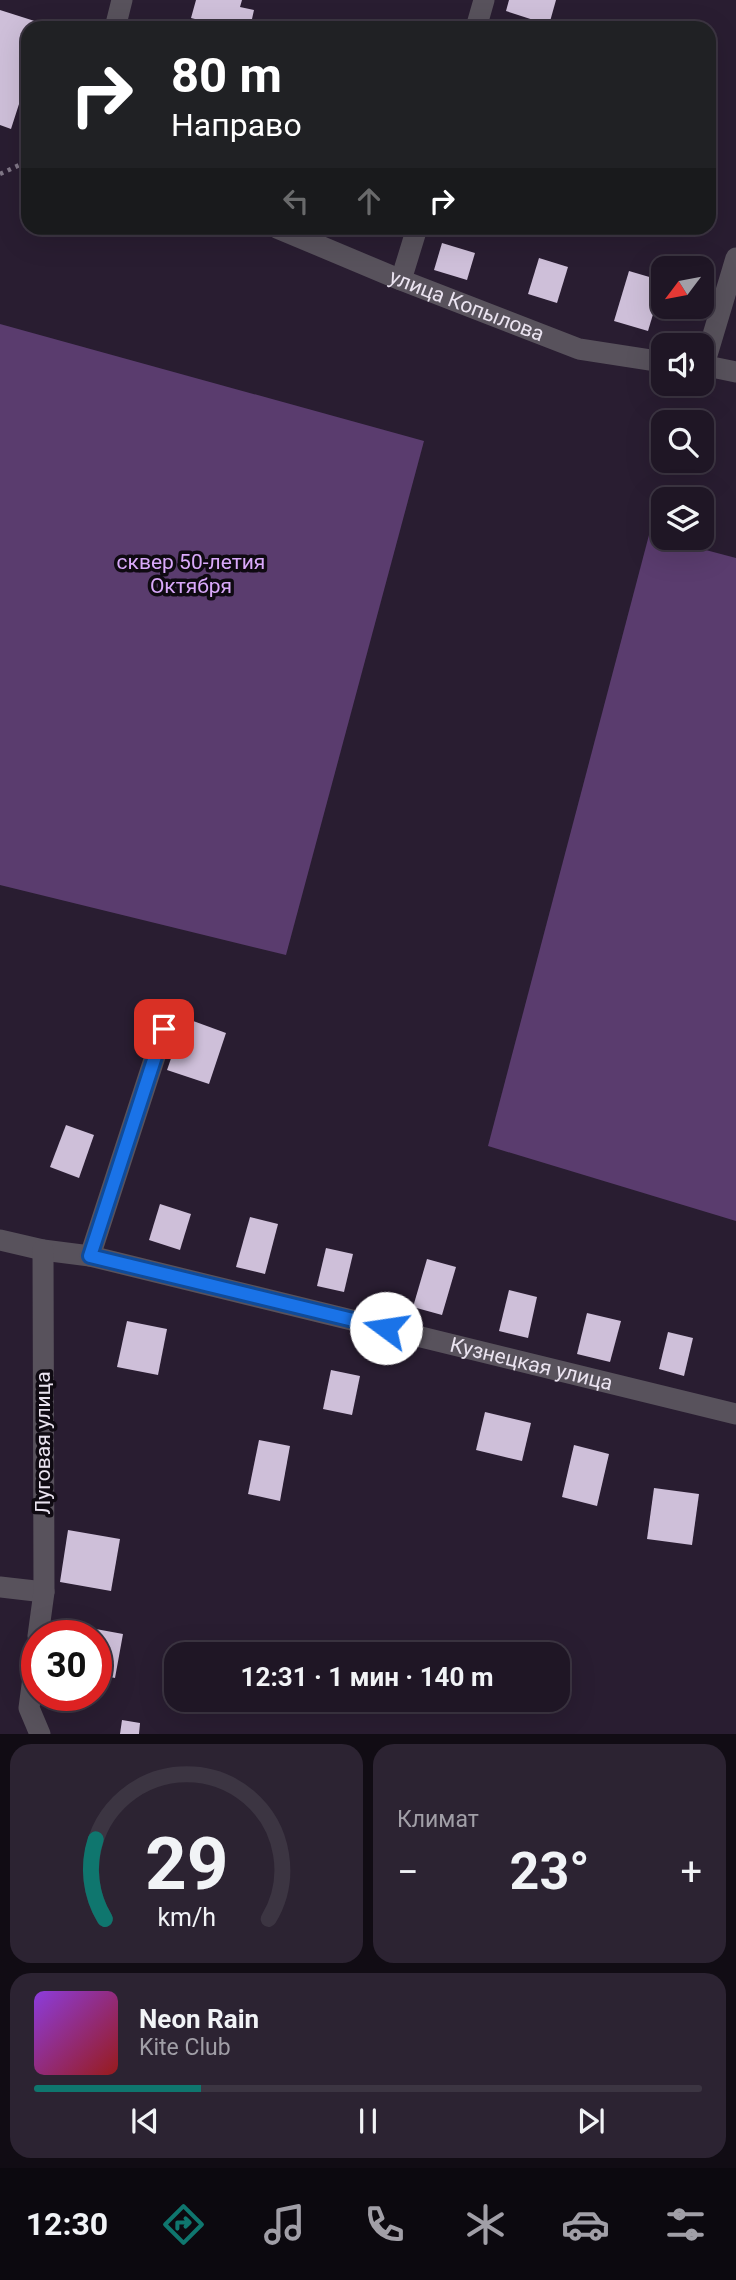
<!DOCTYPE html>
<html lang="ru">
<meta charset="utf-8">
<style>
:root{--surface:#1f1625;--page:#2c2332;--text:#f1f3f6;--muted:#a19fa7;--line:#3c3542;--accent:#0f766e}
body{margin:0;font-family:Roboto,sans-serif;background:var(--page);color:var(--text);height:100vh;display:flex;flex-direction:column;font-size:26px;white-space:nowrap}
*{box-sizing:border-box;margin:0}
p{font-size:23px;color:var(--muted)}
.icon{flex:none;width:38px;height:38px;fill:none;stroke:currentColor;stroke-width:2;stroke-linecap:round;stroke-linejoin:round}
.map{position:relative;height:1734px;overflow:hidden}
.drawer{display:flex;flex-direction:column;gap:10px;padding:10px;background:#110c14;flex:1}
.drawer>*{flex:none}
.guide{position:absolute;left:21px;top:21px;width:695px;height:214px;border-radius:21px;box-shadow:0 7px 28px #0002,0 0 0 2px var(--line);background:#202124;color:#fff;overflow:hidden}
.needle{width:46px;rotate:238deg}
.buttons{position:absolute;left:651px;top:256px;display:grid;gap:14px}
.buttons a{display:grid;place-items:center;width:63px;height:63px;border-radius:14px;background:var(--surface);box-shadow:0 7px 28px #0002,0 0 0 2px var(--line);font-size:35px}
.speed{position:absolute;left:21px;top:1620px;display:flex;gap:14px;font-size:35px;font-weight:700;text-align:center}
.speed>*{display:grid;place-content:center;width:91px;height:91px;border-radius:50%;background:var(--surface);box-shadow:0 7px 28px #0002,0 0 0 2px var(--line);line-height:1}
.speed .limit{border:10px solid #d22;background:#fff;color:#111}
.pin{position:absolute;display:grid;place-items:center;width:60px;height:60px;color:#fff;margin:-30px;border-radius:14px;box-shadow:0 4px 10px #0006}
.me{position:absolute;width:77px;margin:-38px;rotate:284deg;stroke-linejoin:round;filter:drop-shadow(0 0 5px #0008)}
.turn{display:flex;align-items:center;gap:24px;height:147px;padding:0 35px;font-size:32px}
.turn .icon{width:91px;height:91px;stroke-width:2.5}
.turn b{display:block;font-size:49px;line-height:60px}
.lanes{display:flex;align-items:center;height:66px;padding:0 35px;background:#0003;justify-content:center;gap:35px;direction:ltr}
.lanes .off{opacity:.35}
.big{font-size:52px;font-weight:700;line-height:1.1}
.drawer .tile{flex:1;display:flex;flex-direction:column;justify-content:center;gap:10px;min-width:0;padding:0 24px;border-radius:21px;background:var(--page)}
.drawer .dial{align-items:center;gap:0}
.dial svg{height:182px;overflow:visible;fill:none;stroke:var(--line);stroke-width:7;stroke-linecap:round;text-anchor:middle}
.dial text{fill:var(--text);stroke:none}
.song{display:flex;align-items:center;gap:21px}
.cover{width:84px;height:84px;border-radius:10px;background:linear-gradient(135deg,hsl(270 70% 55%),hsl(0 70% 35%))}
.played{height:7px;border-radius:4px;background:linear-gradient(90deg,var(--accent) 25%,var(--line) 25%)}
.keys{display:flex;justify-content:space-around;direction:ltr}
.heat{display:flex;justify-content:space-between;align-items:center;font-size:38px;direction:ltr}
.drawer .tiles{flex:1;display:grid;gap:10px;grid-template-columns:1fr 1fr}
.tile:last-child{grid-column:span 2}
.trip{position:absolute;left:164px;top:1642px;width:406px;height:70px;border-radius:21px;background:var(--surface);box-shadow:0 7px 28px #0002,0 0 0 2px var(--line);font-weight:700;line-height:70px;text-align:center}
.menu{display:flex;height:112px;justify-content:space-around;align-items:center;background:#0c090f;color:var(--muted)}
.menu .icon{width:49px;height:49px}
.menu .active{color:var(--accent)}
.menu b{font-size:32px;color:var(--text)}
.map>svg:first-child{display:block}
</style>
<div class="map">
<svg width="736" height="1734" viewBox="0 0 736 1734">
<rect width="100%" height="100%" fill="#291d31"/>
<g fill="#5a3c6e">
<path d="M0 324 424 441 286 955 0 885Z"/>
<path d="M649 535 736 558V1221L488 1146Z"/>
</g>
<g fill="#cebfd9">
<path d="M196 0H242L240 7 254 10 250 28H231L191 18Z"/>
<path d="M509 0H556L549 25 506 11Z"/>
<path d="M0 10 44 24 43 28H28V76L11 129 0 125Z"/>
<path d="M442 243 475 253 467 280 434 270Z"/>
<path d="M539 258 568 267 557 303 528 294Z"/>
<path d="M629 271 663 281 648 331 614 321Z"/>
<path d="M185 1018 226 1033 209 1084 167 1070Z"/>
<path d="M66 1125 94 1135 79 1178 50 1167Z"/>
<path d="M160 1204 191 1214 180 1250 149 1240Z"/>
<path d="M250 1217 278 1224 265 1274 236 1267Z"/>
<path d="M326 1248 353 1254 344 1292 317 1286Z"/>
<path d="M427 1259 456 1267 442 1315 413 1307Z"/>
<path d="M509 1290 537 1297 528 1338 499 1331Z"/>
<path d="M587 1313 621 1321 610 1362 577 1354Z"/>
<path d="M127 1321 167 1329 158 1375 117 1367Z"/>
<path d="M668 1332 693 1338 684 1376 659 1369Z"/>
<path d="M331 1370 360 1376 352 1415 323 1409Z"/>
<path d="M485 1412 531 1423 522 1461 476 1450Z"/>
<path d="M259 1440 290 1446 280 1501 248 1494Z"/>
<path d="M574 1445 609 1454 597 1506 562 1497Z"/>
<path d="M654 1488 699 1494 692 1545 647 1539Z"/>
<path d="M68 1530 120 1539 111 1591 60 1582Z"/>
<path d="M74 1625 123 1634 115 1678 96 1674V1636H72Z"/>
<path d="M122 1720 140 1723 139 1734H120Z"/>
</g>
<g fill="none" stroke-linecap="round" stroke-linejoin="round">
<path stroke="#807787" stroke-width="4.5" stroke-dasharray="3.5 5" stroke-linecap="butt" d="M0 174 28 161"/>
<g stroke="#58525c" stroke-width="21">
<path d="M115 28 122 0"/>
<path d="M476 28 484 0"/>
<path id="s1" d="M277 228 401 280 579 349 663 362"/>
<path d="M401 280 417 228"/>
<path d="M702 365 736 372"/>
<path d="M704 365 736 258"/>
<path id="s2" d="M0 1240 43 1250 90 1256 736 1414"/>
<path d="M90 1256 164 1029"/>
<path d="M0 1587 44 1592"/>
<path d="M38 1636 44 1592 43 1250"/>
<path d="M37 1648 29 1708 40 1734"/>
</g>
</g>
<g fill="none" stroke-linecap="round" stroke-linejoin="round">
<g stroke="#114b97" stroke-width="18">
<path id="route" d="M164 1029 90 1256 386 1328"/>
</g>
<use href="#route" stroke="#1a73e8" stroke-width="12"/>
</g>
<g text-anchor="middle" stroke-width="7" stroke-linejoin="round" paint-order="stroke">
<g font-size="21" fill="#eae3f0" stroke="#0f0a12">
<text dy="7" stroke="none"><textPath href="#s1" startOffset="205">улица Копылова</textPath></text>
<text dy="7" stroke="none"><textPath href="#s2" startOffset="546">Кузнецкая улица</textPath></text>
<text transform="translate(43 1443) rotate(-90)" y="7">Луговая улица</text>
</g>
<g font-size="21" fill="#d9a9fa" stroke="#0f0a12">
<text x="191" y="569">сквер 50-летия<tspan x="191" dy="24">Октября</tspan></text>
</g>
</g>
</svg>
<div class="buttons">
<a><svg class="needle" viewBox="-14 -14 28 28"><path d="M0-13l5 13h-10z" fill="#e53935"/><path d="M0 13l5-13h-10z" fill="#a19fa7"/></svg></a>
<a><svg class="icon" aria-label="sound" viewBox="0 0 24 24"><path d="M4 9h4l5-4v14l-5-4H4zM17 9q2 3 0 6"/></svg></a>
<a><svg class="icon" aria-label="search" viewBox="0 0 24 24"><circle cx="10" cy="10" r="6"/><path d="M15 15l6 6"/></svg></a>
<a><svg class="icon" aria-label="layers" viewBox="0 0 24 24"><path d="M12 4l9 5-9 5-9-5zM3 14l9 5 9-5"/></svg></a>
</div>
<div class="speed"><div class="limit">30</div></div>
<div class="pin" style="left:164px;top:1029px;background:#d93025"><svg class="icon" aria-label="arrive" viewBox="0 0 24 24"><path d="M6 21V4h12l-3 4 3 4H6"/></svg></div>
<svg class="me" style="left:386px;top:1328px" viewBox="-20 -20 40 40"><circle r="19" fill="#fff"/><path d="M0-13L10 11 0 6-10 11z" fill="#1a73e8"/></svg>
<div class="trip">12:31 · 1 мин · 140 m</div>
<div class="guide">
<div class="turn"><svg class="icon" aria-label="right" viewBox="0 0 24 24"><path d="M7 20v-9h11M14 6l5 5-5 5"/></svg><div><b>80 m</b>Направо</div></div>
<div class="lanes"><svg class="icon off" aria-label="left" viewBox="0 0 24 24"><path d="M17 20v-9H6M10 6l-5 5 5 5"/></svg><svg class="icon off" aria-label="ahead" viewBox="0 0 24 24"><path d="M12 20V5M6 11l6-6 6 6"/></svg><svg class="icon" aria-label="right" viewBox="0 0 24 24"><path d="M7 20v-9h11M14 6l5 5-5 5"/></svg></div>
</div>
</div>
<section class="drawer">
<div class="tiles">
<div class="tile dial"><svg viewBox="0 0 100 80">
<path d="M14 69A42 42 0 1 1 86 69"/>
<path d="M14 69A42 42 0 0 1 10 34" stroke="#0f766e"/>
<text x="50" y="56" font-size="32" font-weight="700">29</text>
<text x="50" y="72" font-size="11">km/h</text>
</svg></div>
<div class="tile"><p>Климат</p>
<div class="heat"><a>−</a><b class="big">23°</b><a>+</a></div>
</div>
<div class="tile">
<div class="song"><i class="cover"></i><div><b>Neon Rain</b><p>Kite Club</p></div></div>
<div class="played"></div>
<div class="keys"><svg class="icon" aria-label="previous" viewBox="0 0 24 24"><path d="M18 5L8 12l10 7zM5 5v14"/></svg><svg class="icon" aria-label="pause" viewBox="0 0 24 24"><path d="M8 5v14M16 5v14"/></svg><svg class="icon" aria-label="next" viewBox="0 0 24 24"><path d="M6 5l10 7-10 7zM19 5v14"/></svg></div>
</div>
</div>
</section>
<nav class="menu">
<b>12:30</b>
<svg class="icon active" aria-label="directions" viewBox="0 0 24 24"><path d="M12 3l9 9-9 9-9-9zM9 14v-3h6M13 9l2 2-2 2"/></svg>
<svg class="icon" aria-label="music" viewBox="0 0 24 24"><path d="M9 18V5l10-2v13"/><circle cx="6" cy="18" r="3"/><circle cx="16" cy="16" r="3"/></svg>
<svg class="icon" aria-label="phone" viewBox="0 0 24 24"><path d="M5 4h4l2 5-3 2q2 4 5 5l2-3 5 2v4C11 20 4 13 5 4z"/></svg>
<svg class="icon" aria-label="climate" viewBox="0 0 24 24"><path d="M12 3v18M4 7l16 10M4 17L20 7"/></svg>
<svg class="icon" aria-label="car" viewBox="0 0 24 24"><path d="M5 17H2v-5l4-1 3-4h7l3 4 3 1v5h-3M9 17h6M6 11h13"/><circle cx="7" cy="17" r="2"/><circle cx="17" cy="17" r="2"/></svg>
<svg class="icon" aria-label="filters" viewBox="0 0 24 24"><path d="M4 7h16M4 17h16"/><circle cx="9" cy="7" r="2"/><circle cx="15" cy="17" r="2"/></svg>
</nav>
